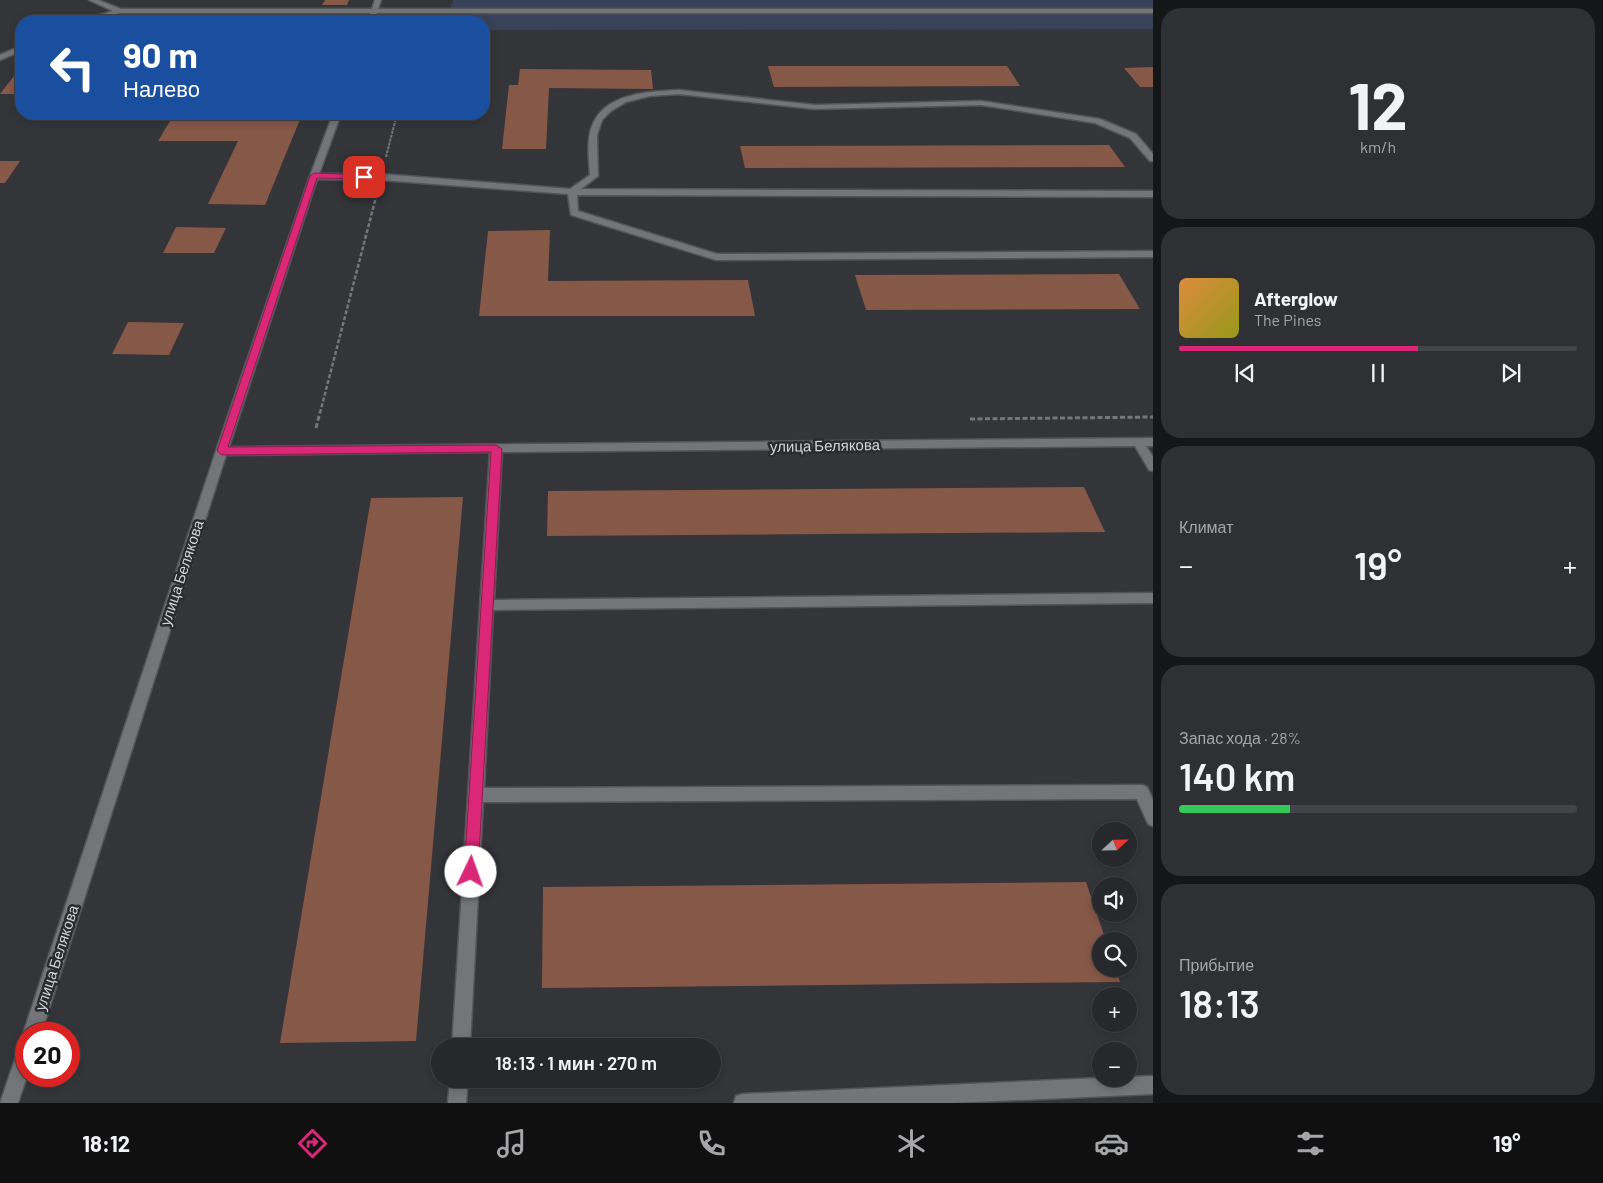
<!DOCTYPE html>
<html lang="ru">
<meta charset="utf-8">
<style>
:root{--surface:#27282b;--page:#2f3033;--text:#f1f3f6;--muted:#a4a6a9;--line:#434447;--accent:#db2777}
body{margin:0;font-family:Barlow,sans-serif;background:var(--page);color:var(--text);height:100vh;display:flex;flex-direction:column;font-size:19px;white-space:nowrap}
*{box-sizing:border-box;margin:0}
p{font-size:16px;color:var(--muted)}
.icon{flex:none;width:28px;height:28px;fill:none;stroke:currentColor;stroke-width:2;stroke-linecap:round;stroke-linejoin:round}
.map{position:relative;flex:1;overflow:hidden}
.panel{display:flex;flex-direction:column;gap:8px;padding:8px;background:#151618;width:450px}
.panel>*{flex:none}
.banner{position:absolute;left:15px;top:15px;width:475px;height:105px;border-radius:20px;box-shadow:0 2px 8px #0003,0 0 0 1px var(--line);background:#1a4fa0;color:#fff;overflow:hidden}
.needle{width:32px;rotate:68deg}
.buttons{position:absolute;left:1092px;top:822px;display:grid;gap:10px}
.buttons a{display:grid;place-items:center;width:45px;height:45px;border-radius:50%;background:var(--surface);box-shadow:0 2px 8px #0003,0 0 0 1px var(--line);font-size:25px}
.speed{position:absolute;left:15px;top:1022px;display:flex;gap:10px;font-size:25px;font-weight:700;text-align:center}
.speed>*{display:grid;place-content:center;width:65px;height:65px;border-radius:50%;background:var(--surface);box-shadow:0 2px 8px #0003,0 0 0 1px var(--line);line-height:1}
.speed .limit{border:8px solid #d22;background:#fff;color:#111}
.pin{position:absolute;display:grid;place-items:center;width:42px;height:42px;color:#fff;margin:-21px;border-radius:10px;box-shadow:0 2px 8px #0006}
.me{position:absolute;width:55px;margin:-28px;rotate:3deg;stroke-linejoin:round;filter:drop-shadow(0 0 4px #0008)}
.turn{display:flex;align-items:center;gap:18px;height:105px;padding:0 25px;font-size:22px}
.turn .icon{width:65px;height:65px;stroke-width:2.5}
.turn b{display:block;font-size:35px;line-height:42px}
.big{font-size:38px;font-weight:600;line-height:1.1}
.panel .tile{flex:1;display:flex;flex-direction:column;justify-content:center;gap:8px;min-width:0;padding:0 18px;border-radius:20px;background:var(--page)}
.panel .dial{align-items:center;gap:0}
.dial b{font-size:65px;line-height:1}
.song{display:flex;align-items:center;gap:15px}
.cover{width:60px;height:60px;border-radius:8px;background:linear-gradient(135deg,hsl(30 70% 55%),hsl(60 70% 35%))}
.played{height:5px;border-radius:2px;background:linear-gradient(90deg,var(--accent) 60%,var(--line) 60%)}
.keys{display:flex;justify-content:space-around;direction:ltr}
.heat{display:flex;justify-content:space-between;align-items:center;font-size:28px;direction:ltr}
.charge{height:8px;border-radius:4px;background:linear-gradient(90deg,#34c759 28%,var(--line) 0)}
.trip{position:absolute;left:431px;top:1038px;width:290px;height:50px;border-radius:25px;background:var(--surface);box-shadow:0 2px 8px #0003,0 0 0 1px var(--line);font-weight:600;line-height:50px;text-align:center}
.tab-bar{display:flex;height:80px;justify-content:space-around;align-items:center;background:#101011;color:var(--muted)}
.tab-bar .icon{width:35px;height:35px}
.tab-bar .current{color:var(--accent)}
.tab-bar b{font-size:22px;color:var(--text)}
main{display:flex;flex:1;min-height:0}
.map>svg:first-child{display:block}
</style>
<main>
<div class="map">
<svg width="1153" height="1103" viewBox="0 0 1153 1103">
<rect width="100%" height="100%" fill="#343539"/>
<path fill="#3a4259" d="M453 0H1153V29L484 30V21H447Z"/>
<g fill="#865848">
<path d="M325 0H349L347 5H322Z"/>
<path d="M768 66H1007L1020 86 774 87Z"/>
<path d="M21 67V94H0Z"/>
<path d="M1153 67V87H1140L1124 68Z"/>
<path d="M520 69 651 70 653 89 549 88 546 149H502L509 85H518Z"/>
<path d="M173 116 301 117 265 205 208 204 238 141H158Z"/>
<path d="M1109 145 1125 167 745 168 740 146Z"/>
<path d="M0 161H20L5 183H0Z"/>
<path d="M176 227 226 228 214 253H163Z"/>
<path d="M550 230 548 281 748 280 755 316H479L488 231Z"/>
<path d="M1119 274 1140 309 866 310 855 275Z"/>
<path d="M128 322 184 323 169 355 112 354Z"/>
<path d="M1084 487 1105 532 547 536 548 491Z"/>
<path d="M463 497 416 1041 280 1043 371 498Z"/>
<path d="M1086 882 1106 941H1101V969H1116L1120 982 542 988 543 887Z"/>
</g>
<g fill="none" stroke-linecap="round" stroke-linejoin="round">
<g stroke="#525457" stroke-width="3">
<g id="minor">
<path d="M89 0H98L121 9H372L375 0H381L378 9H1153V13H377L374 21H368L370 13H120L90 21H80L113 11Z"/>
<path d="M21 46V51L0 60V55Z"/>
<path d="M679 90 815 105 981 101 1100 119 1136 134 1153 154V161H1150L1130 138 1095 123 981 105 815 109 679 94 650 96 626 102 611 111 602 120 597 135 598 176 581 189 1153 191V197L577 195 578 211 717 254 1153 251V257L716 260 571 215 568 194 381 180 317 179 229 447 1153 438V446H1146L1153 457V471L1149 470 1135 446 502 452 494 600 1153 593V603L493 610 484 788 1142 785 1147 787 1153 800V826L1148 824 1137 799 483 802 470 1046H452L490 452 226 455 41 1034H26V1040L23 1034 216 451 310 176 333 114H341L319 174H381L570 189 590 175C589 162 587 146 590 133 599 93 646 92 679 90Z"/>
<path d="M26 1042 27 1076 18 1103H0L20 1045Z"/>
<path d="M1153 1076V1094L952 1103H734L736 1096 743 1094 1101 1078 1129 1079V1077Z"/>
<path d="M450 1079H468L466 1103H448Z"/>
</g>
</g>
<path stroke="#75767a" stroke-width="2" stroke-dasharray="3 1" stroke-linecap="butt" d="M386 157 397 114"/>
<path stroke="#75767a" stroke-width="2.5" stroke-dasharray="4 2" stroke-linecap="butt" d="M320 413 376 197"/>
<g stroke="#75767a" stroke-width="3" stroke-dasharray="5 2.5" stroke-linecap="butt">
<path d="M970 419 1153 417"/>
<path d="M316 428 320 412"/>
</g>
<use href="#minor" fill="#737579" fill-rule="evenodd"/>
</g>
<path fill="#db2777" stroke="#8e194d" d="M314 173 364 175 368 177 364 179 317 178 228 447 496 445 502 449 478 872 476 878 471 880 466 878 464 872 491 452 222 455 217 451 310 176Z"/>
<g text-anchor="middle" stroke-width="5" stroke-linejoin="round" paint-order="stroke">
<g font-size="15" fill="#d3d4d7" stroke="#2a2b2e">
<text transform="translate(825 446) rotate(-1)" y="5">улица Белякова</text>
<text transform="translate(182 573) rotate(-72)" y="5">улица Белякова</text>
<text transform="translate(57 958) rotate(-72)" y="5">улица Белякова</text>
</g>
</g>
</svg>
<div class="buttons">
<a><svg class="needle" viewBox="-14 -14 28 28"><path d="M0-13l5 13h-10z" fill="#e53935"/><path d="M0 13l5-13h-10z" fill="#a4a6a9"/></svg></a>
<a><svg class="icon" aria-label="sound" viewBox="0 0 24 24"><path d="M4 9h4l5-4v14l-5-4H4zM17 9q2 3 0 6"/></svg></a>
<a><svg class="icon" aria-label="search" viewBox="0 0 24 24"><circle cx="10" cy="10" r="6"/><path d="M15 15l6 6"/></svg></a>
<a>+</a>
<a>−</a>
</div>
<div class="speed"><div class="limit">20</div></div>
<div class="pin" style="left:364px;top:177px;background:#d93025"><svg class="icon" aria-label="arrive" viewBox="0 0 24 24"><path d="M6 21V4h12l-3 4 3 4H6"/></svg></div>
<svg class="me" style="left:471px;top:872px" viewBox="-20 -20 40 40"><circle r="19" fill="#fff"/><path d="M0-13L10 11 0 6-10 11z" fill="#db2777"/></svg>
<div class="trip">18:13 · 1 мин · 270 m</div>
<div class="banner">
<div class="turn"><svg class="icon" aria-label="left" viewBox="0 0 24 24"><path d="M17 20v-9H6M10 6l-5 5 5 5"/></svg><div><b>90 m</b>Налево</div></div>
</div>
</div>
<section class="panel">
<div class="tile dial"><b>12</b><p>km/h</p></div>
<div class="tile">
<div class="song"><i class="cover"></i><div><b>Afterglow</b><p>The Pines</p></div></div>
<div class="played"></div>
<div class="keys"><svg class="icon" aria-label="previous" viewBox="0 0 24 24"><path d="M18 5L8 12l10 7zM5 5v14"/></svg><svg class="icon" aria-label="pause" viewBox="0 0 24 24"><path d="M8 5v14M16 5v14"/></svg><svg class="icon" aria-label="next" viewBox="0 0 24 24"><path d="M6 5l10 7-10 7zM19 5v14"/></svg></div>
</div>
<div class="tile"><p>Климат</p>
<div class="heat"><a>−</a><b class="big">19°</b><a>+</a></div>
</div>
<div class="tile"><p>Запас хода · 28%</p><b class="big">140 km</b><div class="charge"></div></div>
<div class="tile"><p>Прибытие</p><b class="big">18:13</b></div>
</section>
</main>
<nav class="tab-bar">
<b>18:12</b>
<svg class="icon current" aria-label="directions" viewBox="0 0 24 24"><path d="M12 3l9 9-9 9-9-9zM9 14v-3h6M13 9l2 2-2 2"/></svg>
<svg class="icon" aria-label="music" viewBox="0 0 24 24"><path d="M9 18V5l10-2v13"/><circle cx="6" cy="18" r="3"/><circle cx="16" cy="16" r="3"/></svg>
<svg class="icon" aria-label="phone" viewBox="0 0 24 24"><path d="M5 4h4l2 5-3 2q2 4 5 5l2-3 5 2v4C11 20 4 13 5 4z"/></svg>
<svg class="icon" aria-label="climate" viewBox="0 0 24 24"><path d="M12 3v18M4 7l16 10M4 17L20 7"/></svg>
<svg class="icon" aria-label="car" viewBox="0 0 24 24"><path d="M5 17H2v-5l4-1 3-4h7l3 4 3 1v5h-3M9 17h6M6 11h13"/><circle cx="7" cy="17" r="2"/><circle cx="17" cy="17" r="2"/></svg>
<svg class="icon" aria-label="filters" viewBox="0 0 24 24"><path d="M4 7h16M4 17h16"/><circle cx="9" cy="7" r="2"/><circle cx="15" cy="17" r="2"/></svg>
<b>19°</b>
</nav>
